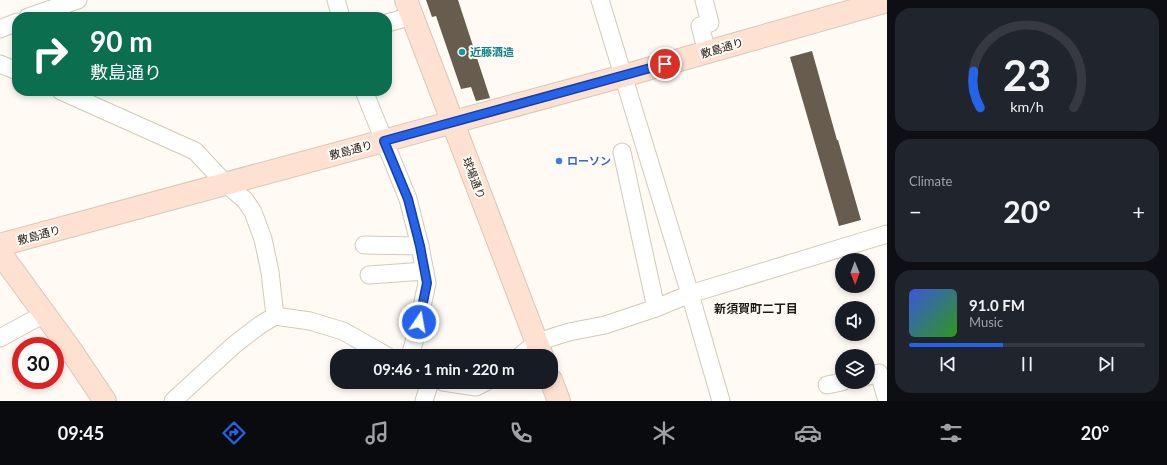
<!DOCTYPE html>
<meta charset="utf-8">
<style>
:root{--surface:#171b24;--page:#20242c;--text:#f1f3f6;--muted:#9ea1a6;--line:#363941;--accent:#2563eb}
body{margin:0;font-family:Lato,"Noto Sans JP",sans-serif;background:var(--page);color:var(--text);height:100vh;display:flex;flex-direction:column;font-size:15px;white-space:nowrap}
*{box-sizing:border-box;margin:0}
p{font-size:13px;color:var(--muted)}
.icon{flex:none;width:22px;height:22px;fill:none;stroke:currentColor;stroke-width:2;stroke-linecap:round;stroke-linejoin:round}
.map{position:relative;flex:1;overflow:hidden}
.panel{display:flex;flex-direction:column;gap:8px;padding:8px;background:#0d0f14;width:280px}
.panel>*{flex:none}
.top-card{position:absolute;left:12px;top:12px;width:380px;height:84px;border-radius:16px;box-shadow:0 2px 6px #0003;background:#0b6e4f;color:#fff;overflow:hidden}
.needle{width:26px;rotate:179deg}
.buttons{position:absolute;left:835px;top:253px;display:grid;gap:8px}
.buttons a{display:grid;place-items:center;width:40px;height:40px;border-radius:50%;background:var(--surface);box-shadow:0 2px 6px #0003;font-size:20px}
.speed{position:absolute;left:12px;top:337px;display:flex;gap:8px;font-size:20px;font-weight:700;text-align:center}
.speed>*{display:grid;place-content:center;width:52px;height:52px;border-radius:50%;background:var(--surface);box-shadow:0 2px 6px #0003;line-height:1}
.speed .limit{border:6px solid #d22;background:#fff;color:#111}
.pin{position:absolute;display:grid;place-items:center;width:34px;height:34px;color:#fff;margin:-17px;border:2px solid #fff;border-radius:50%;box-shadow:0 1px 4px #0007}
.me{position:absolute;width:44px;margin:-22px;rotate:12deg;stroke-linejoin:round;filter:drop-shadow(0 0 3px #0008)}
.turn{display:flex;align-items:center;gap:14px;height:84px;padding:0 12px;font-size:18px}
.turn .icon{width:52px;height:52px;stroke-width:2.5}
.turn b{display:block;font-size:28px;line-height:34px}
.big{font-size:30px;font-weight:700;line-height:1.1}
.panel .tile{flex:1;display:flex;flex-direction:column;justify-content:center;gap:6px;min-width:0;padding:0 14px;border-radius:16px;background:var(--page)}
.panel .dial{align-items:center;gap:0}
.dial svg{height:104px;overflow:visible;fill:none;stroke:var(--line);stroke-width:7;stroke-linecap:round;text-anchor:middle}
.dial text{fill:var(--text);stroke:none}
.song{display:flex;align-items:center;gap:12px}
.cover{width:48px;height:48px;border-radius:6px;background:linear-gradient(135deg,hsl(230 70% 55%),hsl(110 70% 35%))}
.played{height:4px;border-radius:2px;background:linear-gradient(90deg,var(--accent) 40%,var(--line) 40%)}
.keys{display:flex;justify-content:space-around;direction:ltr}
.heat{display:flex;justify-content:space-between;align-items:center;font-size:22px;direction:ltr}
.trip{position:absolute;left:330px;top:349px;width:228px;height:40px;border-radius:16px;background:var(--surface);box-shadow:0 2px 6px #0003;font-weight:700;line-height:40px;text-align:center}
.tab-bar{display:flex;height:64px;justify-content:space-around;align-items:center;background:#090b0e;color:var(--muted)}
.tab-bar .icon{width:28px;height:28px}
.tab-bar .selected{color:var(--accent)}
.tab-bar b{font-size:18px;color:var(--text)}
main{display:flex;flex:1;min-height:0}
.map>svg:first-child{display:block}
</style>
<main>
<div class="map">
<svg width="887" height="401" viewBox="0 0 887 401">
<rect width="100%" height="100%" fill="#fffaf3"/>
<g fill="#675c4d">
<path d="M426 0H458L490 98 476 101 471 87 461 89 436 16 432 17Z"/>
<path d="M812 51 837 140H838L861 220 839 226 790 57Z"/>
</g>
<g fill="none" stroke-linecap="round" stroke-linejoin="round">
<g stroke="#d5c9b8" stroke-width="19">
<g id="street">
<path d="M336 0 341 17"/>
<path d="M600 0 690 294 721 401"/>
<path d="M704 0 710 23 700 26 707 52"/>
<path d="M28 17 78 0"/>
<path d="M387 23 412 16"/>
<path d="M0 29 17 22"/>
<path d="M0 64 17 71"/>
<path d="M61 91 195 151 225 183 245 200 253 212 263 239 270 272 275 316"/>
<path d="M364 91 408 199 420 246"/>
<path d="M622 152 656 308"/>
<path d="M364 245 420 246 427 283 416 335 410 356"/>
<path d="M369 275 425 271"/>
<path d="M0 338 44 314"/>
<path d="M520 356 537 342 569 332 605 325 656 308 690 294 887 234"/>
<path d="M868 376 879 373 887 401"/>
<path d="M443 382 476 387 486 382"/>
<path d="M827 385 842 382"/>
<path d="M173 401 234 345 260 325 275 316 310 321 343 331 387 356"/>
<path d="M424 401 430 382"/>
</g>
</g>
<g stroke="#d5c9b8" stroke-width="24">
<g id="secondary">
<path d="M406 0 542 356"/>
<path d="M0 245 623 76 887 1"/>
<path d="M0 253 68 346 105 401"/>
<path d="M551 380 559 401"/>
</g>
</g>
<use href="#street" stroke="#fff" stroke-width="17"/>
<use href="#secondary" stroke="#ffe1d2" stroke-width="22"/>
</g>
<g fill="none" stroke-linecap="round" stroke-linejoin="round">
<g stroke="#184099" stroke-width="10">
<path id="route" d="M419 322 427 283 420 246 408 199 384 141 665 64"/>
</g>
<use href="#route" stroke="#2563eb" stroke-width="7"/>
</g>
<circle fill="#0f9aa8" stroke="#fffaf3" stroke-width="1.5" cx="462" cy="52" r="4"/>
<circle fill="#3f7fe0" stroke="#fffaf3" stroke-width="1.5" cx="559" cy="161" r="4"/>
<g text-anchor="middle" stroke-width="4" stroke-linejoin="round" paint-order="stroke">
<g font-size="11" fill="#1f1a14" stroke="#fffaf3">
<text transform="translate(722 48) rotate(-16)" y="4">敷島通り</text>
<text transform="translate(351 150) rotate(-15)" y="4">敷島通り</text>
<text transform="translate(474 178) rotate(69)" y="4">球場通り</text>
<text transform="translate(39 235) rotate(-15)" y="4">敷島通り</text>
</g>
<g font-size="11" font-weight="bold" fill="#0d838f" stroke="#fffaf3" text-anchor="start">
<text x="470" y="56">近藤酒造</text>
</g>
<g font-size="11" font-weight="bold" fill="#366cbe" stroke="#fffaf3" text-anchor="start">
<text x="567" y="165">ローソン</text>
</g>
<g font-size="12" font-weight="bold" fill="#1f1a14" stroke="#fffaf3">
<text x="756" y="313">新須賀町二丁目</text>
</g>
</g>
</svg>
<div class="buttons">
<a><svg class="needle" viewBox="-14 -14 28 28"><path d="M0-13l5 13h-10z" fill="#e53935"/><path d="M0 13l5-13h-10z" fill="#9ea1a6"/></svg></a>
<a><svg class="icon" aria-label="sound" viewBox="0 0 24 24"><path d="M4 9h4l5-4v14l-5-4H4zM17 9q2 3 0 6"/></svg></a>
<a><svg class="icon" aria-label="layers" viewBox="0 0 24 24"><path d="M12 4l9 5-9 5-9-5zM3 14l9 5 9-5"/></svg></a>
</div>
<div class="speed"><div class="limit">30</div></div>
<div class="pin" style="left:665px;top:64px;background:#d93025"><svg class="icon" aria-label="arrive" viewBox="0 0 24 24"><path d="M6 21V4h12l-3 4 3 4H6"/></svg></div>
<svg class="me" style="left:419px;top:322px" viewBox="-20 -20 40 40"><circle r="17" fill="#2563eb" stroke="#fff" stroke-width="3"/><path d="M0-11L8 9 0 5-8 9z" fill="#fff"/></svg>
<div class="trip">09:46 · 1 min · 220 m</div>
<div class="top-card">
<div class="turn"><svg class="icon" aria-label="right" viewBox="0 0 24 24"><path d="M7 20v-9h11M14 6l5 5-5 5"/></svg><div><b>90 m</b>敷島通り</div></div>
</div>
</div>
<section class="panel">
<div class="tile dial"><svg viewBox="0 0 100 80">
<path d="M14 69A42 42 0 1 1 86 69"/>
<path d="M14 69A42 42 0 0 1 9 41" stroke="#2563eb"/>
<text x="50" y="56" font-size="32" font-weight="700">23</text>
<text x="50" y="72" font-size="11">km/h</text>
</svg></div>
<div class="tile"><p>Climate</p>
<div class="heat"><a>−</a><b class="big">20°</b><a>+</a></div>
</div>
<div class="tile">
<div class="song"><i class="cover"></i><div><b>91.0 FM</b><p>Music</p></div></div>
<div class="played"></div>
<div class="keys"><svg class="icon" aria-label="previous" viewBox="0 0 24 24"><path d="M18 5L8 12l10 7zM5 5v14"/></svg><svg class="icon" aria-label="pause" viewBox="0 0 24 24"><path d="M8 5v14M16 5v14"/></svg><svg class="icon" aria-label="next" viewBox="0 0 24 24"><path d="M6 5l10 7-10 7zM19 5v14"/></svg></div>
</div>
</section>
</main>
<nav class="tab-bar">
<b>09:45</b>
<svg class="icon selected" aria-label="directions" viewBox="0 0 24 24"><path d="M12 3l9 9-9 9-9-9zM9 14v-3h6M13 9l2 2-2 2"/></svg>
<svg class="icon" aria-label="music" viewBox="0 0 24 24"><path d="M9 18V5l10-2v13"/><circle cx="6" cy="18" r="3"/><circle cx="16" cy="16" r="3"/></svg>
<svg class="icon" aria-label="phone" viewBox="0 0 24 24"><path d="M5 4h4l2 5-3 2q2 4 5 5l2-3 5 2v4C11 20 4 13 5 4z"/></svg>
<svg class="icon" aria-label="climate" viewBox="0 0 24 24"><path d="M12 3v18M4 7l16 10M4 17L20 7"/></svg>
<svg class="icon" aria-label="car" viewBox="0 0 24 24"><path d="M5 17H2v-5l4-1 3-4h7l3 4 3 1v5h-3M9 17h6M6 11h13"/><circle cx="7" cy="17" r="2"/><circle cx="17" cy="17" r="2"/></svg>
<svg class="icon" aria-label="filters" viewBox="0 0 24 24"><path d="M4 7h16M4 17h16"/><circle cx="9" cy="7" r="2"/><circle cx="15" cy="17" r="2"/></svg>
<b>20°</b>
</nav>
